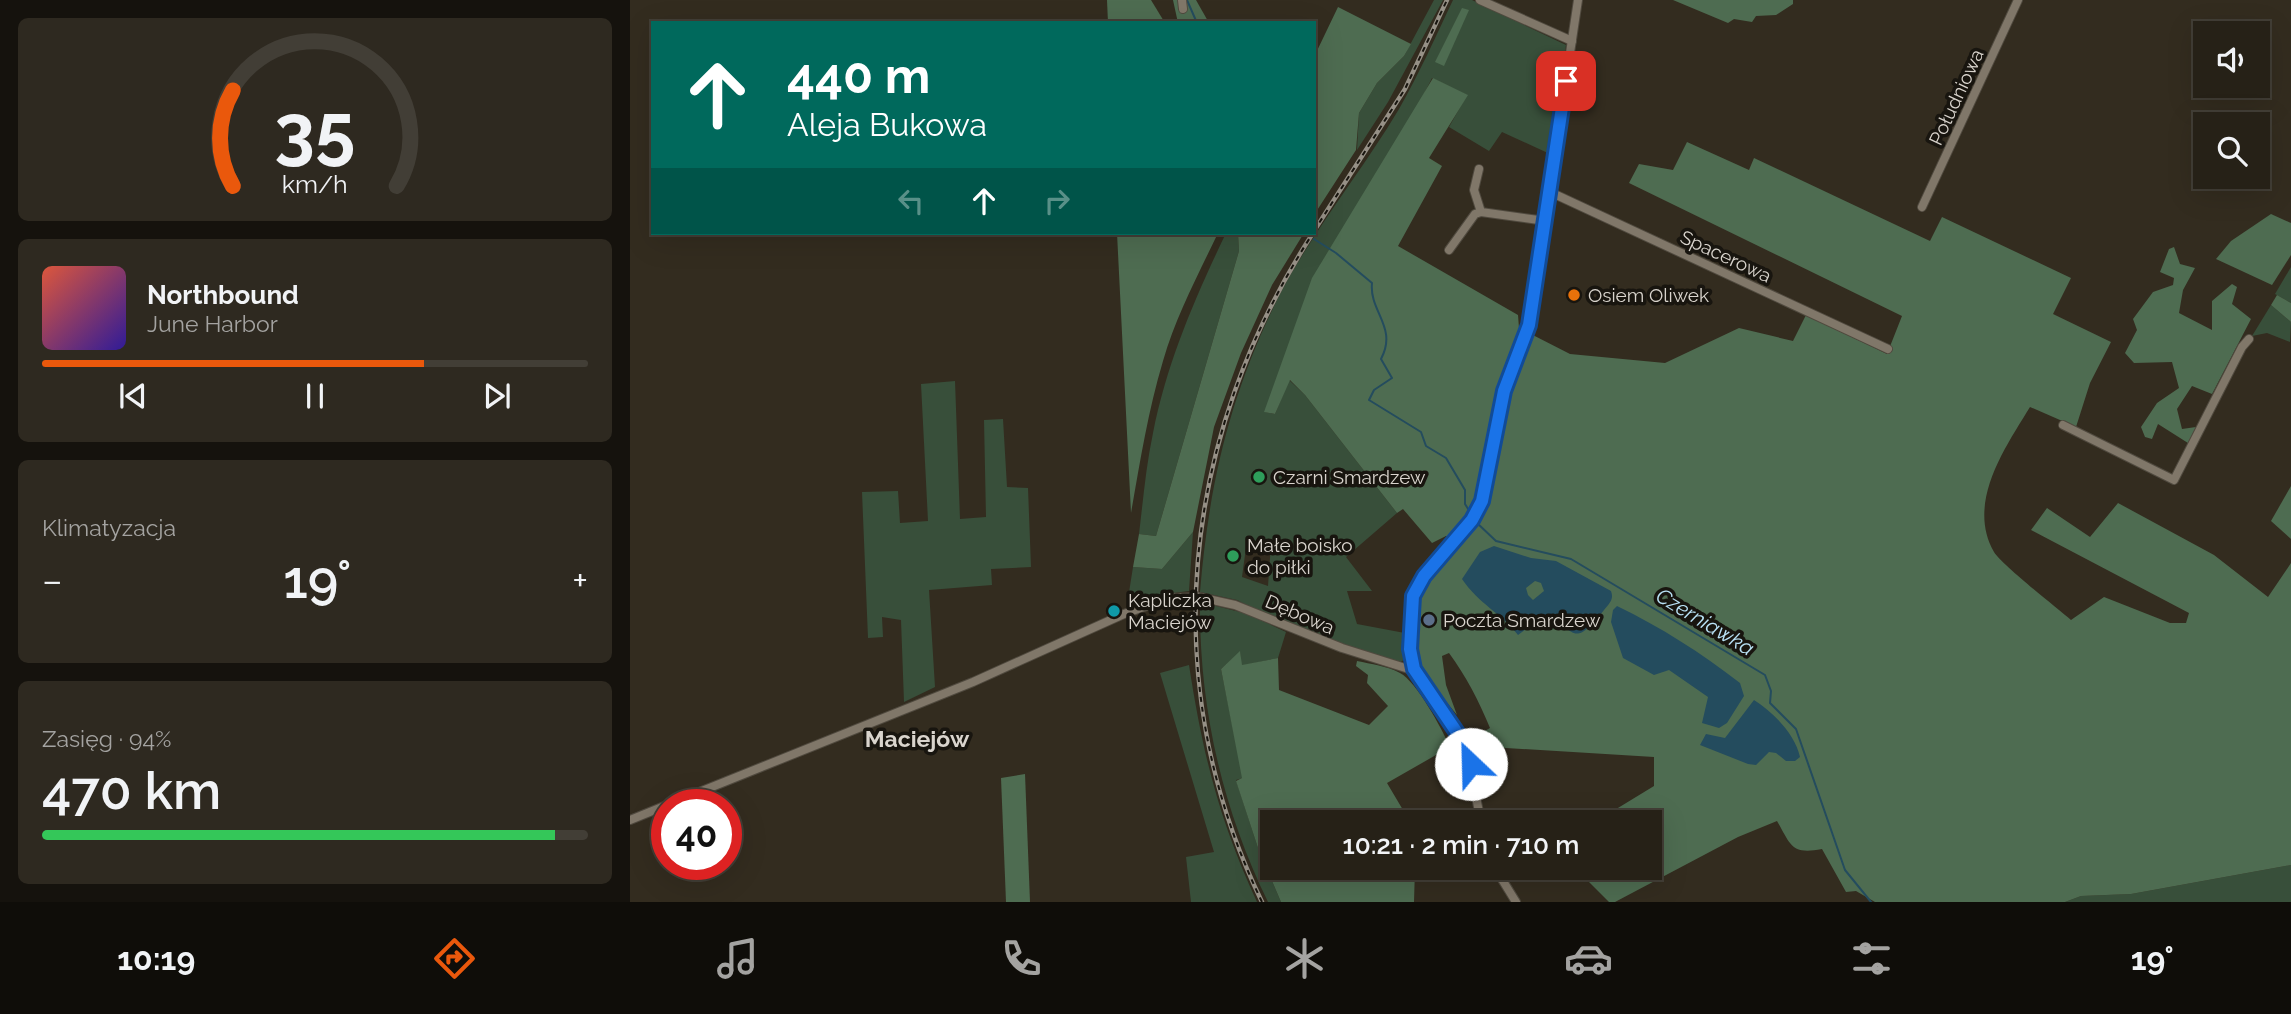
<!DOCTYPE html>
<html lang="pl">
<meta charset="utf-8">
<style>
:root{--surface:#262117;--page:#2e2920;--text:#f1f3f6;--muted:#a4a3a1;--line:#423e36;--accent:#ea580c}
body{margin:0;font-family:Raleway,sans-serif;background:var(--page);color:var(--text);height:100vh;display:flex;flex-direction:column;font-size:26px;white-space:nowrap}
*{box-sizing:border-box;margin:0}
p{font-size:23px;color:var(--muted)}
.icon{flex:none;width:38px;height:38px;fill:none;stroke:currentColor;stroke-width:2;stroke-linecap:round;stroke-linejoin:round}
.map{position:relative;flex:1;overflow:hidden}
.drawer{display:flex;flex-direction:column;gap:18px;padding:18px;background:#15120d;width:630px}
.drawer>*{flex:none}
.hud{position:absolute;left:21px;top:21px;width:665px;height:214px;border-radius:0px;box-shadow:0 7px 28px #0002,0 0 0 2px var(--line);background:#00695c;color:#fff;overflow:hidden}
.fabs{position:absolute;left:1563px;top:21px;display:grid;gap:14px}
.fabs a{display:grid;place-items:center;width:77px;height:77px;border-radius:0px;background:var(--surface);box-shadow:0 7px 28px #0002,0 0 0 2px var(--line);font-size:35px}
.speed{position:absolute;left:21px;top:789px;display:flex;gap:14px;font-size:35px;font-weight:700;text-align:center}
.speed>*{display:grid;place-content:center;width:91px;height:91px;border-radius:50%;background:var(--surface);box-shadow:0 7px 28px #0002,0 0 0 2px var(--line);line-height:1}
.speed .limit{border:10px solid #d22;background:#fff;color:#111}
.pin{position:absolute;display:grid;place-items:center;width:60px;height:60px;color:#fff;margin:-30px;border-radius:14px;box-shadow:0 4px 10px #0006}
.me{position:absolute;width:77px;margin:-38px;rotate:336deg;stroke-linejoin:round;filter:drop-shadow(0 0 5px #0008)}
.turn{display:flex;align-items:center;gap:24px;height:147px;padding:0 21px;font-size:32px}
.turn .icon{width:91px;height:91px;stroke-width:2.5}
.turn b{display:block;font-size:49px;line-height:60px}
.lanes{display:flex;align-items:center;height:66px;padding:0 21px;background:#0003;justify-content:center;gap:35px;direction:ltr}
.lanes .off{opacity:.35}
.big{font-size:52px;font-weight:600;line-height:1.1}
.drawer .card{flex:1;display:flex;flex-direction:column;justify-content:center;gap:10px;min-width:0;padding:0 24px;border-radius:10px;background:var(--page)}
.drawer .dial{align-items:center;gap:0}
.dial svg{height:182px;overflow:visible;fill:none;stroke:var(--line);stroke-width:7;stroke-linecap:round;text-anchor:middle}
.dial text{fill:var(--text);stroke:none}
.song{display:flex;align-items:center;gap:21px}
.cover{width:84px;height:84px;border-radius:10px;background:linear-gradient(135deg,hsl(10 70% 55%),hsl(250 70% 35%))}
.played{height:7px;border-radius:4px;background:linear-gradient(90deg,var(--accent) 70%,var(--line) 70%)}
.keys{display:flex;justify-content:space-around;direction:ltr}
.heat{display:flex;justify-content:space-between;align-items:center;font-size:38px;direction:ltr}
.charge{height:10px;border-radius:5px;background:linear-gradient(90deg,#34c759 94%,var(--line) 0)}
.trip{position:absolute;left:630px;top:810px;width:402px;height:70px;border-radius:0px;background:var(--surface);box-shadow:0 7px 28px #0002,0 0 0 2px var(--line);font-weight:600;line-height:70px;text-align:center}
.tab-bar{display:flex;height:112px;justify-content:space-around;align-items:center;background:#0f0d09;color:var(--muted)}
.tab-bar .icon{width:49px;height:49px}
.tab-bar .current{color:var(--accent)}
.tab-bar b{font-size:32px;color:var(--text)}
main{display:flex;flex:1;min-height:0}
.map>svg:first-child{display:block}
</style>
<main>
<section class="drawer">
<div class="card dial"><svg viewBox="0 0 100 80">
<path d="M14 69A42 42 0 1 1 86 69"/>
<path d="M14 69A42 42 0 0 1 14 27" stroke="#ea580c"/>
<text x="50" y="56" font-size="32" font-weight="700">35</text>
<text x="50" y="72" font-size="11">km/h</text>
</svg></div>
<div class="card">
<div class="song"><i class="cover"></i><div><b>Northbound</b><p>June Harbor</p></div></div>
<div class="played"></div>
<div class="keys"><svg class="icon" aria-label="previous" viewBox="0 0 24 24"><path d="M18 5L8 12l10 7zM5 5v14"/></svg><svg class="icon" aria-label="pause" viewBox="0 0 24 24"><path d="M8 5v14M16 5v14"/></svg><svg class="icon" aria-label="next" viewBox="0 0 24 24"><path d="M6 5l10 7-10 7zM19 5v14"/></svg></div>
</div>
<div class="card"><p>Klimatyzacja</p>
<div class="heat"><a>−</a><b class="big">19°</b><a>+</a></div>
</div>
<div class="card"><p>Zasięg · 94%</p><b class="big">470 km</b><div class="charge"></div></div>
</section>
<div class="map">
<svg width="1661" height="902" viewBox="0 0 1661 902">
<rect width="100%" height="100%" fill="#332c1f"/>
<g fill="#384f3a" fill-rule="evenodd">
<path d="M804 0H813L758 102 727 150 729 113 747 83 774 56Z"/>
<path d="M823 0H842L936 45 920 154 872 132 859 151 819 127 837 95 802 78 635 412 645 414 659 380 675 395 767 513 716 557 742 591H717L727 624 780 634V658L761 665 664 629 607 600 570 592C579 482 601 391 651 292 685 228 732 171 769 109 789 74 806 36 823 0ZM617 540 641 544 638 586 612 577Z"/>
<path d="M596 233H608L609 251 526 536 509 534C513 501 516 466 523 433 537 362 565 298 596 233Z"/>
<path d="M1661 267V303L1645 294Z"/>
<path d="M1641 305 1661 322 1660 342 1637 333 1622 336Z"/>
<path d="M325 381 330 519 356 517 354 420 373 419 377 487 398 488 401 567 361 569 362 585 299 590 305 687 274 702 271 620 252 617 253 637 238 638 232 492 268 491 270 523 298 521 291 384Z"/>
<path d="M563 532 559 591 527 595 497 605 503 567 532 569Z"/>
<path d="M570 602 618 614 656 632 648 658 611 666 610 652 591 669 613 778 606 780 628 848 651 902H638C592 808 569 707 570 602Z"/>
<path d="M559 665C573 755 589 820 627 902H561L556 857 584 852 530 673Z"/>
<path d="M1661 865V902H1435L1451 896 1501 894Z"/>
</g>
<g fill="#4e6c51">
<path d="M477 0H521L535 23H478Z"/>
<path d="M543 0H566L579 23H548Z"/>
<path d="M1043 0H1163V4L1146 15 1126 16 1122 22 1104 19 1098 23Z"/>
<path d="M708 7 781 44 774 56 747 83 729 113 726 150 684 215V57Z"/>
<path d="M832 8 839 10 814 66 805 62Z"/>
<path d="M803 78 838 95 799 158 812 166 768 246 888 315 889 328 940 354 1035 363 1109 328 1163 341 1176 315 1257 354 1272 316 999 183 1009 164 1043 170 1057 142 1119 170 1124 158 1300 241 1312 217 1441 278 1423 314 1481 342 1460 383 1446 427 1400 407C1375 448 1336 503 1364 552 1372 565 1426 607 1441 620L1474 597 1540 623H1556L1559 613 1401 530 1417 508 1460 537 1488 503 1584 555 1638 597 1661 563V865L1501 894 1451 896 1435 902H1245L1226 891 1216 892 1192 849C1161 855 1161 845 1147 821L1108 837 985 902H979L955 878 972 868H1020V822H985L983 811 1024 786V757L844 746 842 738 860 728C849 701 836 676 819 653L812 656 816 685 827 715 780 658 783 596 827 537 816 536 802 543 773 509 767 513 675 395 660 380 645 414 634 412 682 278Z"/>
<path d="M1641 214 1661 223V255L1642 285 1586 259 1601 241Z"/>
<path d="M487 233H588C568 275 546 316 533 361 518 411 510 462 501 513Z"/>
<path d="M608 233H674L642 285 611 353 584 427 563 532 532 569 503 567 509 534 526 536 609 251Z"/>
<path d="M1544 247 1550 264 1565 268 1553 290 1549 313 1582 330V301L1602 284 1607 287 1602 304 1621 319 1582 394 1562 386 1547 409 1552 429 1566 427 1558 443 1528 424 1522 439 1515 437 1511 427 1527 403 1549 388 1542 362 1504 363 1495 353 1507 330 1503 319 1523 292 1543 285 1544 278 1530 272 1539 249Z"/>
<path d="M1647 295 1661 303V322L1641 305Z"/>
<path d="M1661 486V539L1641 521Z"/>
<path d="M610 651 612 665 648 658 649 690 739 725 758 706 737 683 738 675 726 666 727 661C741 664 757 666 770 673 787 682 812 729 820 747L757 783 773 810 775 822H642V868H785L784 902H651L628 848 606 781 612 778 591 669Z"/>
<path d="M395 774 400 902H376L371 778Z"/>
</g>
<g fill="#244c5e" fill-rule="evenodd">
<path d="M864 546 901 558 926 561 981 591C984 599 980 603 974 610 939 654 948 624 911 618L888 635C871 613 849 604 832 579L850 552ZM905 581 911 583 914 591 903 600 898 595 896 588Z"/>
<path d="M987 606C1032 628 1070 652 1110 683L1114 696 1097 723 1089 728 1072 723 1078 697 1039 670 1024 675 993 658 981 622 983 610Z"/>
<path d="M1124 700C1143 712 1165 734 1170 757L1165 761H1156L1146 753 1139 752 1126 765 1118 764 1070 745 1076 734 1095 738Z"/>
</g>
<g fill="none" stroke-linecap="round" stroke-linejoin="round">
<g stroke="#244c5e" stroke-width="2">
<path d="M557 0 567 23"/>
<path d="M684 239 706 253 742 283C739 312 768 327 751 359L762 378 744 390 739 400 791 432 796 446 816 458 835 490V504L840 512"/>
<path d="M847 523 866 541 941 559 1135 675 1141 691 1140 703 1166 729 1215 870 1241 902"/>
</g>
<g stroke="#504a3f" stroke-width="10">
<g id="minor">
<path d="M552 0 553 9"/>
<path d="M850 0 942 41"/>
<path d="M849 169 844 190 851 212 916 221"/>
<path d="M920 192 1258 349"/>
<path d="M1292 207 1388 0"/>
<path d="M819 250 845 214 851 212"/>
<path d="M1433 425 1544 480 1612 347 1619 339"/>
<path d="M37 805 343 682 494 614 539 598 569 597 605 605 712 648 785 671"/>
<path d="M0 820 37 805"/>
<path d="M851 822 836 747 784 669 780 649 783 596 794 576 842 520 852 501 874 391 899 325 948 0"/>
<path d="M865 868 886 902"/>
</g>
</g>
<use href="#minor" stroke="#807769" stroke-width="8"/>
<g stroke="#969086" stroke-width="4.5">
<g id="rail">
<path d="M684 231 775 89 817 0"/>
<path d="M632 902C525 681 551 437 683 233"/>
</g>
</g>
<use href="#rail" stroke="#18150f" stroke-width="2" stroke-dasharray="5" stroke-linecap="butt"/>
</g>
<g fill="none" stroke-linecap="round" stroke-linejoin="round">
<g stroke="#114b97" stroke-width="18">
<path id="route" d="M841 764 832 740 784 669 780 649 783 596 794 576 842 520 852 501 874 391 899 325 936 81"/>
</g>
<use href="#route" stroke="#1a73e8" stroke-width="12"/>
</g>
<circle fill="#e8710a" stroke="#18150f" stroke-width="2.5" cx="944" cy="295" r="7"/>
<g fill="#2e9e5b" stroke="#18150f" stroke-width="2.5">
<circle cx="629" cy="477" r="7"/>
<circle cx="603" cy="556" r="7"/>
</g>
<circle fill="#0f9aa8" stroke="#18150f" stroke-width="2.5" cx="484" cy="611" r="7"/>
<circle fill="#5c6f8a" stroke="#18150f" stroke-width="2.5" cx="799" cy="620" r="7"/>
<g text-anchor="middle" stroke-width="7" stroke-linejoin="round" paint-order="stroke">
<g font-size="19" fill="#d9d4cd" stroke="#18150f">
<text transform="translate(1326 97) rotate(-65)" y="7">Południowa</text>
<text transform="translate(1096 256) rotate(25)" y="7">Spacerowa</text>
<text transform="translate(670 614) rotate(23)" y="7">Dębowa</text>
</g>
<g font-size="19" fill="#d9d4cd" stroke="#18150f" text-anchor="start">
<text x="958" y="302">Osiem Oliwek</text>
<text x="643" y="484">Czarni Smardzew</text>
<text x="617" y="552">Małe boisko<tspan x="617" dy="22">do piłki</tspan></text>
<text x="498" y="607">Kapliczka<tspan x="498" dy="22">Maciejów</tspan></text>
<text x="813" y="627">Poczta Smardzew</text>
</g>
<g font-size="21" font-style="italic" fill="#b9e2f6" stroke="#18150f">
<text transform="translate(1075 622) rotate(31)" y="7">Czerniawka</text>
</g>
<g font-size="23" font-weight="bold" fill="#d9d4cd" stroke="#18150f">
<text x="287" y="747">Maciejów</text>
</g>
</g>
</svg>
<div class="fabs">
<a><svg class="icon" aria-label="sound" viewBox="0 0 24 24"><path d="M4 9h4l5-4v14l-5-4H4zM17 9q2 3 0 6"/></svg></a>
<a><svg class="icon" aria-label="search" viewBox="0 0 24 24"><circle cx="10" cy="10" r="6"/><path d="M15 15l6 6"/></svg></a>
</div>
<div class="speed"><div class="limit">40</div></div>
<div class="pin" style="left:936px;top:81px;background:#d93025"><svg class="icon" aria-label="arrive" viewBox="0 0 24 24"><path d="M6 21V4h12l-3 4 3 4H6"/></svg></div>
<svg class="me" style="left:841px;top:764px" viewBox="-20 -20 40 40"><circle r="19" fill="#fff"/><path d="M0-13L10 11 0 6-10 11z" fill="#1a73e8"/></svg>
<div class="trip">10:21 · 2 min · 710 m</div>
<div class="hud">
<div class="turn"><svg class="icon" aria-label="ahead" viewBox="0 0 24 24"><path d="M12 20V5M6 11l6-6 6 6"/></svg><div><b>440 m</b>Aleja Bukowa</div></div>
<div class="lanes"><svg class="icon off" aria-label="left" viewBox="0 0 24 24"><path d="M17 20v-9H6M10 6l-5 5 5 5"/></svg><svg class="icon" aria-label="ahead" viewBox="0 0 24 24"><path d="M12 20V5M6 11l6-6 6 6"/></svg><svg class="icon off" aria-label="right" viewBox="0 0 24 24"><path d="M7 20v-9h11M14 6l5 5-5 5"/></svg></div>
</div>
</div>
</main>
<nav class="tab-bar">
<b>10:19</b>
<svg class="icon current" aria-label="directions" viewBox="0 0 24 24"><path d="M12 3l9 9-9 9-9-9zM9 14v-3h6M13 9l2 2-2 2"/></svg>
<svg class="icon" aria-label="music" viewBox="0 0 24 24"><path d="M9 18V5l10-2v13"/><circle cx="6" cy="18" r="3"/><circle cx="16" cy="16" r="3"/></svg>
<svg class="icon" aria-label="phone" viewBox="0 0 24 24"><path d="M5 4h4l2 5-3 2q2 4 5 5l2-3 5 2v4C11 20 4 13 5 4z"/></svg>
<svg class="icon" aria-label="climate" viewBox="0 0 24 24"><path d="M12 3v18M4 7l16 10M4 17L20 7"/></svg>
<svg class="icon" aria-label="car" viewBox="0 0 24 24"><path d="M5 17H2v-5l4-1 3-4h7l3 4 3 1v5h-3M9 17h6M6 11h13"/><circle cx="7" cy="17" r="2"/><circle cx="17" cy="17" r="2"/></svg>
<svg class="icon" aria-label="filters" viewBox="0 0 24 24"><path d="M4 7h16M4 17h16"/><circle cx="9" cy="7" r="2"/><circle cx="15" cy="17" r="2"/></svg>
<b>19°</b>
</nav>
